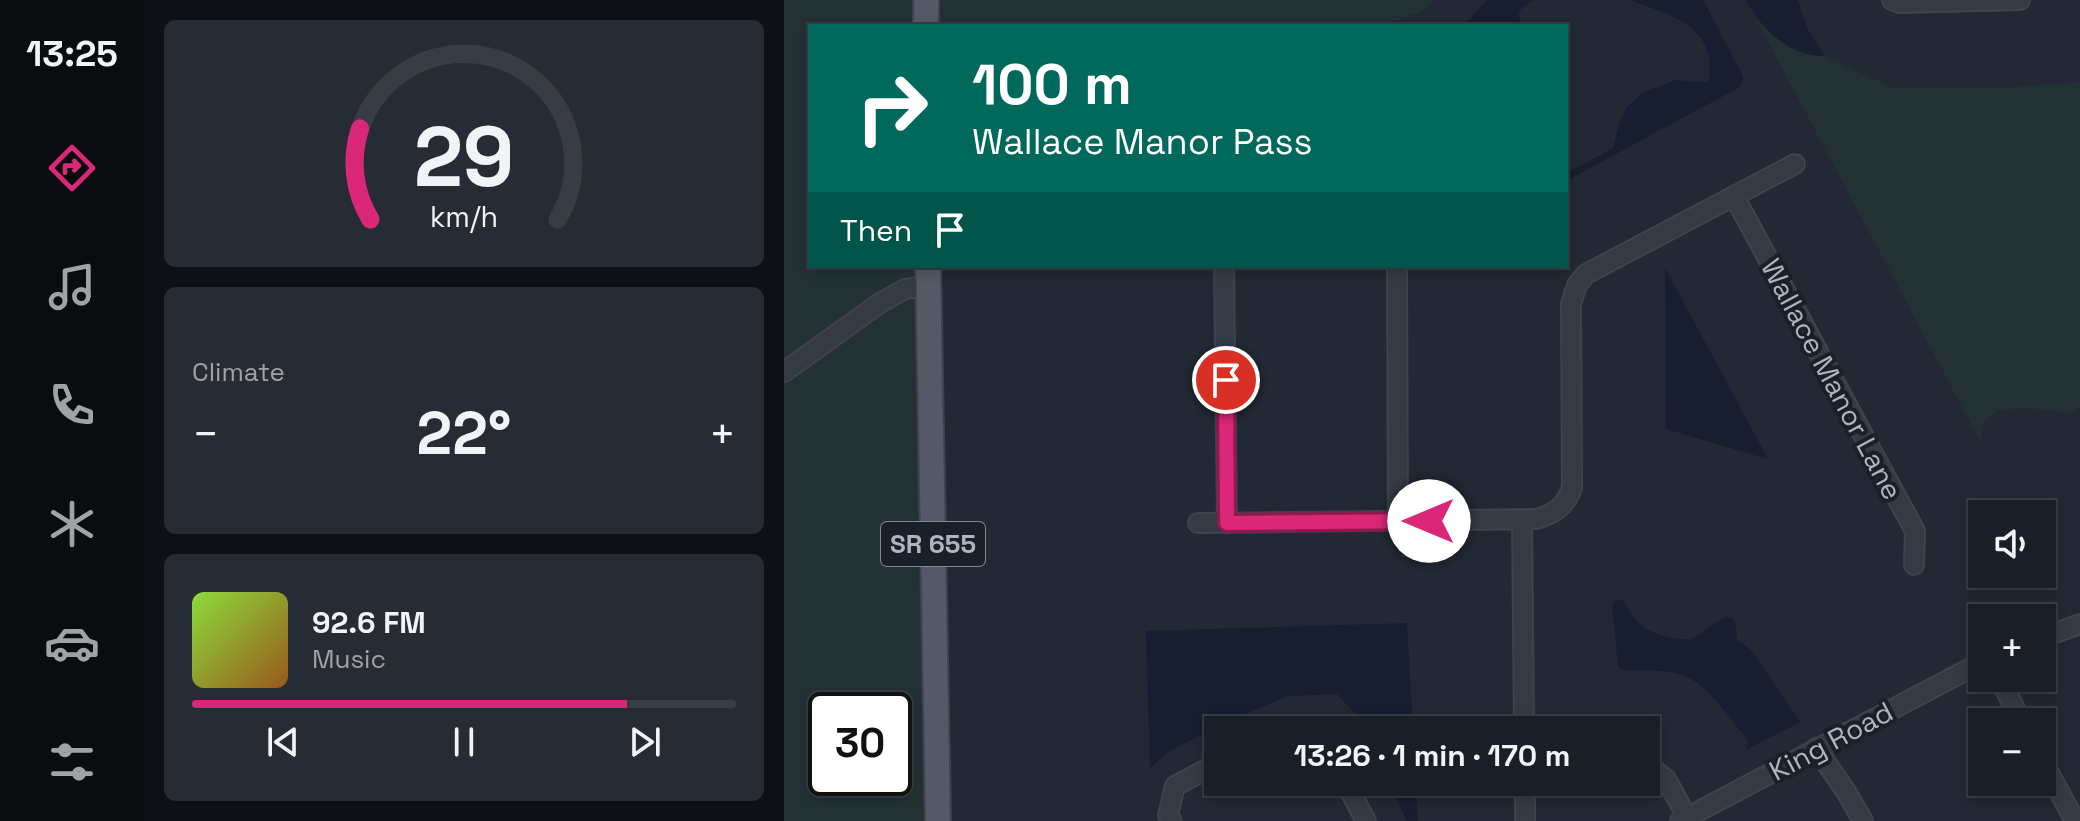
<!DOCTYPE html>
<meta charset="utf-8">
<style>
:root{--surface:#1a1e27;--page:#272b33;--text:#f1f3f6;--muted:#9fa2a7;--line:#383c44;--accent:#db2777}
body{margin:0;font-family:"Space Grotesk",sans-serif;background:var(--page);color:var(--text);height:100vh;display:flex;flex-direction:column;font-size:30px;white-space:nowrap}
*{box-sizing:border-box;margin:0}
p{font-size:26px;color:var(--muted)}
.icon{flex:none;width:44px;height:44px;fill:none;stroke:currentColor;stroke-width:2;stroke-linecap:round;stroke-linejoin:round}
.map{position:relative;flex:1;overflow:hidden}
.details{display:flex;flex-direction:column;gap:20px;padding:20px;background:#0e1015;width:640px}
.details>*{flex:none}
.guide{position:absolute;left:24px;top:24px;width:760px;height:244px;border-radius:0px;box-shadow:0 4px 12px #0003,0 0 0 2px var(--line);background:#00695c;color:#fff;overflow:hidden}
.controls{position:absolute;left:1184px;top:500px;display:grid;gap:16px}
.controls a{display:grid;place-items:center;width:88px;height:88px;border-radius:0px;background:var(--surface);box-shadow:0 4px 12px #0003,0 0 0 2px var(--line);font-size:40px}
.speed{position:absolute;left:24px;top:692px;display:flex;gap:16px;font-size:40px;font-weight:700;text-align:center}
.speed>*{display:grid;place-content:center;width:104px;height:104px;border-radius:50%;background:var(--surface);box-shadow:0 4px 12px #0003,0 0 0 2px var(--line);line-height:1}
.speed .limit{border:4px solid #111;border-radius:12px;background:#fff;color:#111}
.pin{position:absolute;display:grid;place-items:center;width:68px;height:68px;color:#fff;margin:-34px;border:4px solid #fff;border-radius:50%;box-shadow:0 2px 8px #0007}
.me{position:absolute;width:88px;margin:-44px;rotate:270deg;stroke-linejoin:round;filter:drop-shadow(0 0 6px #0008)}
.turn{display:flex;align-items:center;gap:28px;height:168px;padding:0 32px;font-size:36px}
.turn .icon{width:104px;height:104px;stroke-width:2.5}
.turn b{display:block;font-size:56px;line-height:68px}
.then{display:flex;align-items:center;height:76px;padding:0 32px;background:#0003;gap:16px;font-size:30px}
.big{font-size:60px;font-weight:800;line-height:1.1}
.details .tile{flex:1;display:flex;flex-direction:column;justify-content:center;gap:12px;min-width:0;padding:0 28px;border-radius:12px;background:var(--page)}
.details .dial{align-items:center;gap:0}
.dial svg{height:208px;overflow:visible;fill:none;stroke:var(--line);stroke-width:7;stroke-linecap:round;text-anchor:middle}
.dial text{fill:var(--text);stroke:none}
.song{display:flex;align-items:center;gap:24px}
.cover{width:96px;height:96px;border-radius:12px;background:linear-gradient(135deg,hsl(90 70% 55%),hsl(30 70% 35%))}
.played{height:8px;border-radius:4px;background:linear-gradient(90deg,var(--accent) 80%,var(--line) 80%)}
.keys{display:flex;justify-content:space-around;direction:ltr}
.heat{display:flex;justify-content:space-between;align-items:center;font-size:44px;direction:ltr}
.trip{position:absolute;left:420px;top:716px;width:456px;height:80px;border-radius:0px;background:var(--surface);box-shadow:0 4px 12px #0003,0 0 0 2px var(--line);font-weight:800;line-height:80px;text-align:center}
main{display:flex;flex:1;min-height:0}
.menu{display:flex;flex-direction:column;width:144px;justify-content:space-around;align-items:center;background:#0a0c10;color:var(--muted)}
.menu .icon{width:56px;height:56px}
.menu .current{color:var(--accent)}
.menu b{font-size:36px;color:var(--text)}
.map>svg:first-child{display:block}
</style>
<main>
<nav class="menu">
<b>13:25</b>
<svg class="icon current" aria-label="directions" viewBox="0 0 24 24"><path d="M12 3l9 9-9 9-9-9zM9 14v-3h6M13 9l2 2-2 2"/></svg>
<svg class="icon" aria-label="music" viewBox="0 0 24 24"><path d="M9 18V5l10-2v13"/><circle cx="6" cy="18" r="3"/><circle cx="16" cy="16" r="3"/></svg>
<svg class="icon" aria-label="phone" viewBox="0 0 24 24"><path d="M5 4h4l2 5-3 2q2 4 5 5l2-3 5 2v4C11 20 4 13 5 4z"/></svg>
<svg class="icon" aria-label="climate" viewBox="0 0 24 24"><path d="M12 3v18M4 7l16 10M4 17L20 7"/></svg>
<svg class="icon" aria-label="car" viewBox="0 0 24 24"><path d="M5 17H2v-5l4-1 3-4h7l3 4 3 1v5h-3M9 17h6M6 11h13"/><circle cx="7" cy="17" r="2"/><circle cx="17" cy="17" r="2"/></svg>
<svg class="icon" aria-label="filters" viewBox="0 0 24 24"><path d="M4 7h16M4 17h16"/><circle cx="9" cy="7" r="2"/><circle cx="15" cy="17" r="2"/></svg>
</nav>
<section class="details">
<div class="tile dial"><svg viewBox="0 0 100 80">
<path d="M14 69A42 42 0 1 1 86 69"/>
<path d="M14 69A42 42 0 0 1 10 34" stroke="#db2777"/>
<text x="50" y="56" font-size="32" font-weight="700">29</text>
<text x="50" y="72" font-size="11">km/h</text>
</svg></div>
<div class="tile"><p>Climate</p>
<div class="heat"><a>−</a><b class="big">22°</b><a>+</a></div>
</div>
<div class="tile">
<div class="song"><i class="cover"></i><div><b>92.6 FM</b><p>Music</p></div></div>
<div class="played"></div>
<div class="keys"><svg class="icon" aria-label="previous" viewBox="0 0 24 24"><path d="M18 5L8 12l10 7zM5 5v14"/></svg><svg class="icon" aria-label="pause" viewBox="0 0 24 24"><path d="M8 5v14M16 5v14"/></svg><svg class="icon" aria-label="next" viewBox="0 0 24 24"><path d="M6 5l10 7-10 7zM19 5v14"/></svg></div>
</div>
</section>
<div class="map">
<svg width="1296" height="821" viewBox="0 0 1296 821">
<rect width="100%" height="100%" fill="#222834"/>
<g fill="#233135" fill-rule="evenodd">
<path d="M0 0H134V26H26V266H136V280L0 363Z"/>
<path d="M150 0H652L637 12 597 26H154Z"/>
<path d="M972 19 989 34 1110 88H1218L1296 82V407L1285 413 1242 408 1215 410 1199 423 1197 443Z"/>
<path d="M136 295 142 597V821H0V380C32 358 101 299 136 295ZM42 710H110V778H42Z"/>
</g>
<g fill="#161e30">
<path d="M703 0H749L734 12 737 26H679Z"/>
<path d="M846 0H919L959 76V82L954 88 782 181V174L829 148 836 120 843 107 860 92 892 80 924 83C935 26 888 16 846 0Z"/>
<path d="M962 0H1014L1024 30 1041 56C1006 57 978 30 962 0Z"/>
<path d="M881 268 984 459 882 429Z"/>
<path d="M837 599C844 606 848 617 855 623 866 634 893 642 908 638 922 633 931 618 946 617L951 621 953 639 968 651 1016 722 962 750 964 740C945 718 928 688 901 676 883 668 857 671 837 670L834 665 828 606 830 601Z"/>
<path d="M623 623 629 730H581L575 718 553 694 504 696 435 725 384 752 366 768 362 631Z"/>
<path d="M605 782H632L634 821H623Z"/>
</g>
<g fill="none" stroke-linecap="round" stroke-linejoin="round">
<g stroke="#3e434f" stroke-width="22">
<g id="minor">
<path d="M1108 0 1116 3 1236 0"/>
<path d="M950 196 1131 531 1130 565"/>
<path d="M440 266 443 523"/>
<path d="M613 266 614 521"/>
<path d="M0 372 96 303 121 289 144 286"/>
<path d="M738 520 740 730"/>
<path d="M414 523 753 519C772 513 781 506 788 488L787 304 793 285 802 274 1011 164"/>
<path d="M1258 638 1296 624"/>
<path d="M1215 678 1238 722"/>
<path d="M1032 748 1063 793 1079 821"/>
<path d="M1258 760 1291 821"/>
<path d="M862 764 882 779 903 817"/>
<path d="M561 782 582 821"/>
<path d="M741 782V821"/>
<path d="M388 821 384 815 391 786 434 763"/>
<path d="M896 821 1198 662"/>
</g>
</g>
<g stroke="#3e434f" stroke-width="28">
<g id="major">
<path d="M142 0V26"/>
<path d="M144 266 154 821"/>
</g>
</g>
<use href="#minor" stroke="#353a45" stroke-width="18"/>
<use href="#major" stroke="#535965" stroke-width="24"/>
</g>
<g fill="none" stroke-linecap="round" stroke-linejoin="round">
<g stroke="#8e194d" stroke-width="20">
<path id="route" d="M442 380 443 523 645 521"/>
</g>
<use href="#route" stroke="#db2777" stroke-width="14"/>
</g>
<g text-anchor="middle" stroke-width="8" stroke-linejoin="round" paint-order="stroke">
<rect fill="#1a1f29" stroke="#828794" stroke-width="2" x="97" y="522" width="104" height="44" rx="6"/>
<g font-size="26" font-weight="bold" fill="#afb4c2">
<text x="149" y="553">SR 655</text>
</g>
<g font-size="28" fill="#afb4c2" stroke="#1a1f29">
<text transform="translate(1048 379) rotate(62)" y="10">Wallace Manor Lane</text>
<text transform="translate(1047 741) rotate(-28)" y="10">King Road</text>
</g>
</g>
</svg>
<div class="controls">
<a><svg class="icon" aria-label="sound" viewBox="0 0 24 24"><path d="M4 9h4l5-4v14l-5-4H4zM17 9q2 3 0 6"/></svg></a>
<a>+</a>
<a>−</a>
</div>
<div class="speed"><div class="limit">30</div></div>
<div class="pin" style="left:442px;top:380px;background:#d93025"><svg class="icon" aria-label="arrive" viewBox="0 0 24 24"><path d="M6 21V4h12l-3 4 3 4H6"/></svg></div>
<svg class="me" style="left:645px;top:521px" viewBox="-20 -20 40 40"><circle r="19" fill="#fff"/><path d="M0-13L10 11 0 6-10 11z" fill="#db2777"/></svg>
<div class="trip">13:26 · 1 min · 170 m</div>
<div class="guide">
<div class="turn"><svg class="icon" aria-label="right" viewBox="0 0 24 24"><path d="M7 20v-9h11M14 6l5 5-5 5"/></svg><div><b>100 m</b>Wallace Manor Pass</div></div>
<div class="then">Then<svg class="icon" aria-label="arrive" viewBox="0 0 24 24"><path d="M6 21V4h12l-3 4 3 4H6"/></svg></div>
</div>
</div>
</main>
